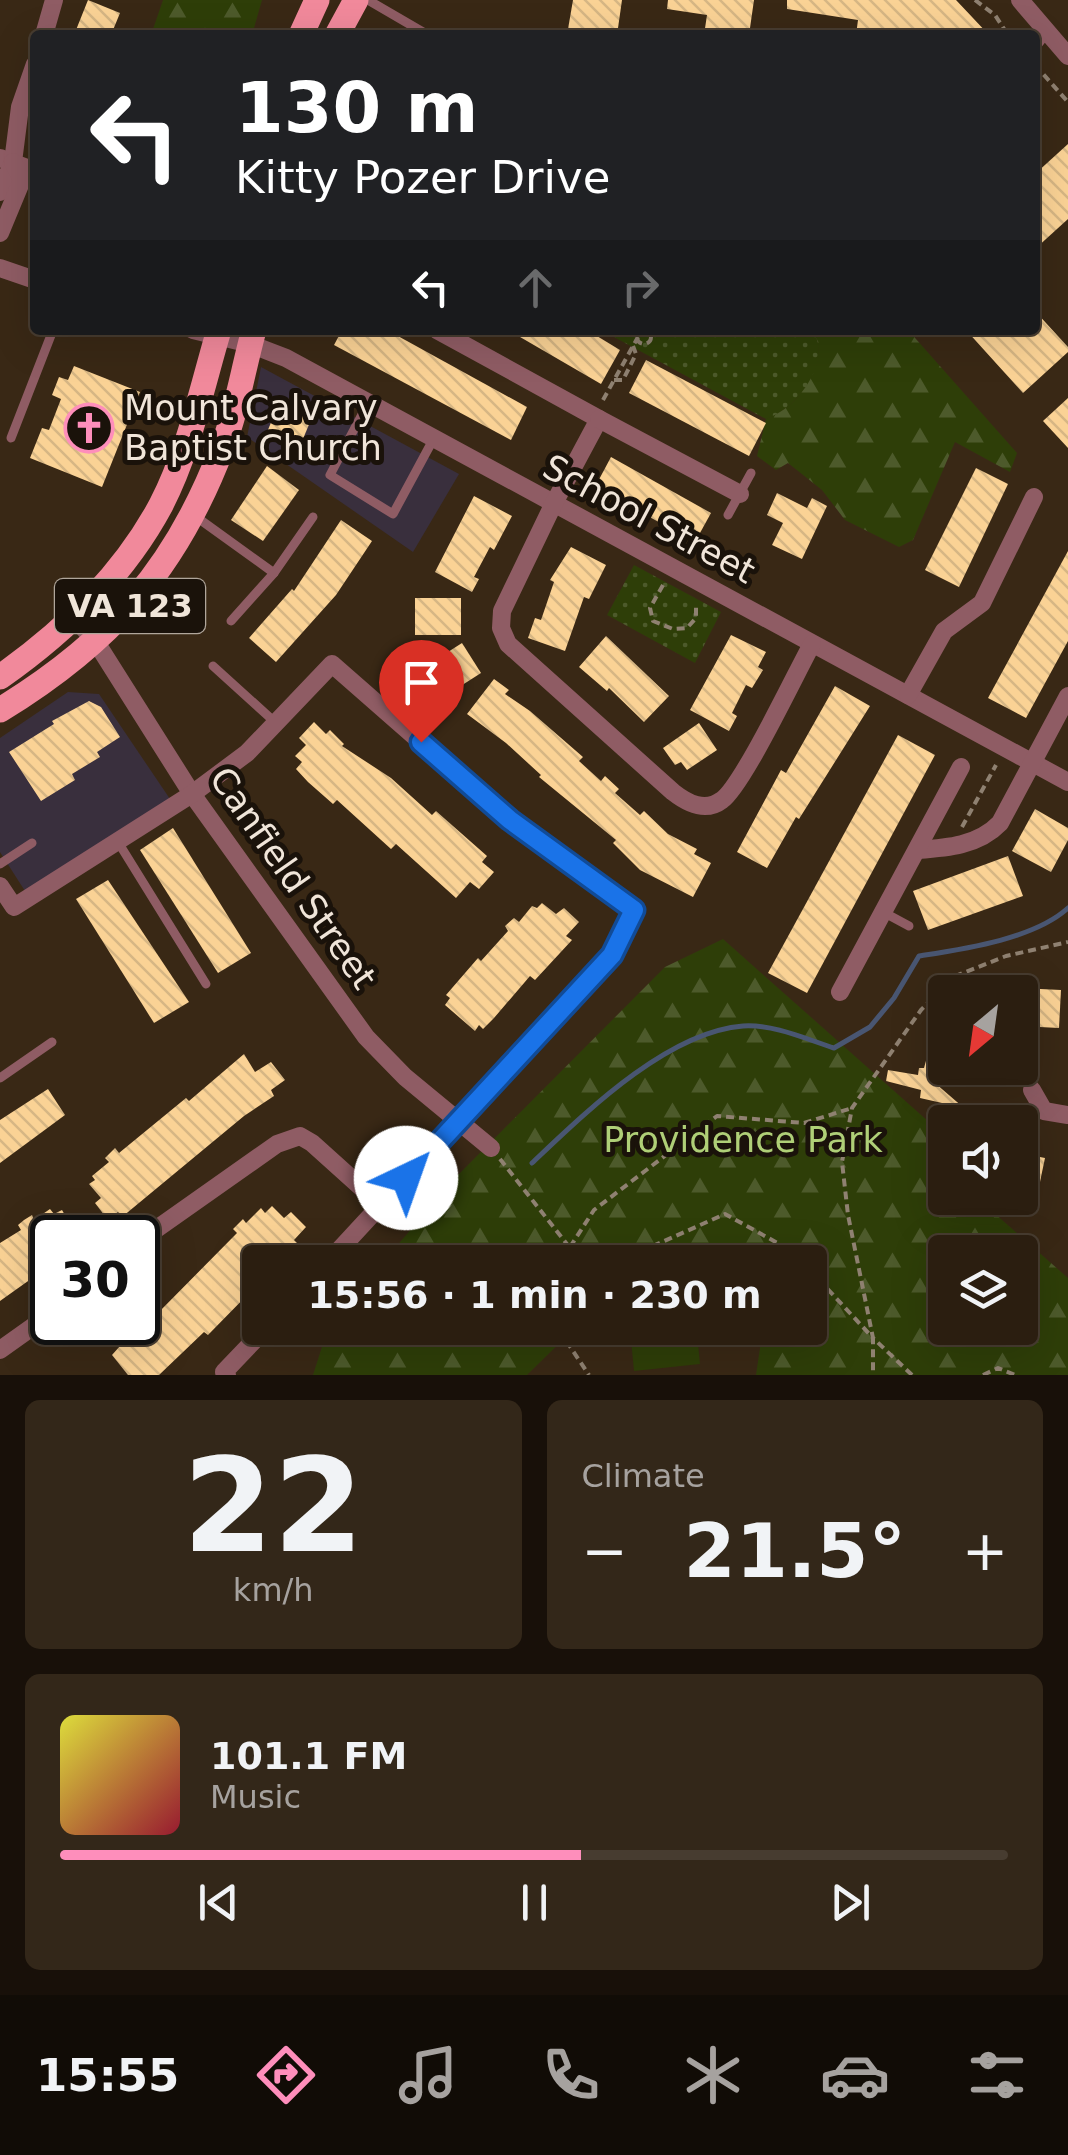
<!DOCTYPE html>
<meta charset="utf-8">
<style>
:root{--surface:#2b1e10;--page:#332719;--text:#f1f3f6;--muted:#a6a29f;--line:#473c30;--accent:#fe8ebb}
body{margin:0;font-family:"DejaVu Sans",sans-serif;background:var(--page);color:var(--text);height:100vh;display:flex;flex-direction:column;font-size:38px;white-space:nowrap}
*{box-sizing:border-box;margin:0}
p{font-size:32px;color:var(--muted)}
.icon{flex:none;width:55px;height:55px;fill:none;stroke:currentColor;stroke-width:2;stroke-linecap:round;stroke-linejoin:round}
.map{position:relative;height:1375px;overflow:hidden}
.details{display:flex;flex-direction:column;gap:25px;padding:25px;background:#181009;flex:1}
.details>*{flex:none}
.top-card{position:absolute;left:30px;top:30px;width:1010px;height:305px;border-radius:10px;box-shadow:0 10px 40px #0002,0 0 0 2px var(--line);background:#202124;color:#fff;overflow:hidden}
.needle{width:65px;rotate:209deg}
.tools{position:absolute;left:928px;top:975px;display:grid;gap:20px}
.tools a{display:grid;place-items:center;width:110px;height:110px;border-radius:10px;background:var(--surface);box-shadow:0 10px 40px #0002,0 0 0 2px var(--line);font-size:50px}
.speed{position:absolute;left:30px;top:1215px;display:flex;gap:20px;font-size:50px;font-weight:700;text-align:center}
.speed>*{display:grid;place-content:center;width:130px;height:130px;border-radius:50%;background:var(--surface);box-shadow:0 10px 40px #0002,0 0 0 2px var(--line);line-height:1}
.speed .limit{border:5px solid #111;border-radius:15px;background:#fff;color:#111}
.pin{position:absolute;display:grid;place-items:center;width:85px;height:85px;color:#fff;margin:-102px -42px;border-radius:50% 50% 50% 0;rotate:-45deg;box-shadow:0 0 10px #0007}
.pin .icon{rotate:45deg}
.me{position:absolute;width:110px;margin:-55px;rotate:42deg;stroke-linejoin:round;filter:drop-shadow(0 0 8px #0008)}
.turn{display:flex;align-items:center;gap:35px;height:210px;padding:0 40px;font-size:45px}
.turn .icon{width:130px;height:130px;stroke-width:2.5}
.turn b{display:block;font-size:70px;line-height:85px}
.lanes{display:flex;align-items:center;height:95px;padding:0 40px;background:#0003;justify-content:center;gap:50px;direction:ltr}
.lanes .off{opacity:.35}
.big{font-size:75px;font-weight:600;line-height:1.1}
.details .tile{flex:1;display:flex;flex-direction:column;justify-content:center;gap:15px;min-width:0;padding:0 35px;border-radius:15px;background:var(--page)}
.details .dial{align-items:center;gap:0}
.dial b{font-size:130px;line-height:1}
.song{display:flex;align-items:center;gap:30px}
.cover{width:120px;height:120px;border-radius:15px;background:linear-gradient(135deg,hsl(60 70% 55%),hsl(350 70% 35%))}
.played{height:10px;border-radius:5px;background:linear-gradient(90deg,var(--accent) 55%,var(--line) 55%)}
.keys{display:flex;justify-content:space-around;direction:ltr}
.heat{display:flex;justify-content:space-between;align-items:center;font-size:55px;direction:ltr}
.details .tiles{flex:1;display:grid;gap:25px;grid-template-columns:1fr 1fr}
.tile:last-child{grid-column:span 2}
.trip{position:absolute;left:242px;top:1245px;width:585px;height:100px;border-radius:10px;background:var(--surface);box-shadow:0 10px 40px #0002,0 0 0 2px var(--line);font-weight:600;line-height:100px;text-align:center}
.tabs{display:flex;height:160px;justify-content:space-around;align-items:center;background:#110c06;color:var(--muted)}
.tabs .icon{width:70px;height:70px}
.tabs .active{color:var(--accent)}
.tabs b{font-size:45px;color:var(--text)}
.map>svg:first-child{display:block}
</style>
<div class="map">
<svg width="1068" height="1375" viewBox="0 0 1068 1375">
<defs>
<pattern id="grass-dots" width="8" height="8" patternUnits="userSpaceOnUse" patternTransform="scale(2.5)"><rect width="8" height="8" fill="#2e3e08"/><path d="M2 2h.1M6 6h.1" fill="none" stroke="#4d5a2b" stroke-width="1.8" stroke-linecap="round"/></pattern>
<pattern id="forest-firs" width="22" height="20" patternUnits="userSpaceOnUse" patternTransform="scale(2.5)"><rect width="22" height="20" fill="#2e3e08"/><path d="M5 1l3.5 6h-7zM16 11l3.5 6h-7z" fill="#4d5a2b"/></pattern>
<pattern id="building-back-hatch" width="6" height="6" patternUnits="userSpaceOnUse" patternTransform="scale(2.5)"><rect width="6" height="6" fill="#fad295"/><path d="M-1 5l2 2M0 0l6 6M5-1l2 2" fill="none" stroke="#d6b684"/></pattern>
</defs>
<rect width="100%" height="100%" fill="#392815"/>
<g fill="#392f3d">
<path d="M261 367 459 474 413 552 247 437Z"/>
<path d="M68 692 99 694 170 799 25 891 0 852V738Z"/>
</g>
<g fill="url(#grass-dots)">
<path d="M601 330H813C833 363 797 409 766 419Z"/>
<path d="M634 565 721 612 695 663 607 615Z"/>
</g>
<g fill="url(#forest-firs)" fill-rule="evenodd">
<path d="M163 0H262L252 35H151Z"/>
<path d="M813 330H908L1017 453 1010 472 955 442 913 540 899 547 845 520 822 490 788 463 776 470 757 456 766 419C797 409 832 363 813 330Z"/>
<path d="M723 939 929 1122 940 1165 945 1170V1198H977L1068 1278V1375H756L763 1328H810V1262H746L734 1243 679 1262H383L455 1178 665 967ZM945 1252H1020V1328H945Z"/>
<path d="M328 1328H575L527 1375H313Z"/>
</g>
<path fill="#2e3e08" d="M697 1333 700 1364 634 1371 631 1340Z"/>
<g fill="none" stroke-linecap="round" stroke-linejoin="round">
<path stroke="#495672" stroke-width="5" d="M532 1163C585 1113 667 1032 743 1026 773 1024 806 1039 834 1048L870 1027 894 998 919 956C964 949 1034 939 1068 908"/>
</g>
<g fill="url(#building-back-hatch)">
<path d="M88 0 120 13 111 35H74Z"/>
<path d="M573 0H622L617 35H567Z"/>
<path d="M668 0H754L749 35H704L707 15 667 9Z"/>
<path d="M787 0H956L989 35H856L858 20 787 9Z"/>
<path d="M1068 144V219L1035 249V174Z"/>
<path d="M1035 311 1068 347V352L1023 393 966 330H1035Z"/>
<path d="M342 330H387L527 407 511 440 334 345Z"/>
<path d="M508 330H587L620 350 601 384Z"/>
<path d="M646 360 766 423 749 456 629 393Z"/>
<path d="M74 366 140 392 102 487 30 458 42 428 49 430 61 399 52 395 59 377 68 380Z"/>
<path d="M282 396 315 410 298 451 265 437Z"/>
<path d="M1068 398V448L1043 421Z"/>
<path d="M611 457 711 513 695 542 595 487Z"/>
<path d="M267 466 299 490 263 541 231 520Z"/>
<path d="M976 468 1008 484 959 587 925 570Z"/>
<path d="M777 493 807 508 812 498 827 506 802 559 772 545 783 523 767 515Z"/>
<path d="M474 496 512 516 494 550 490 547 474 577 479 579 472 592 435 572Z"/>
<path d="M341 520 372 541 336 595 276 662 249 638 292 589 294 591Z"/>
<path d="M571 547 606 565 589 599 584 597 565 651 528 638 535 618 541 620 554 582 550 580Z"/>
<path d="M1068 551V641L1026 718 988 698Z"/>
<rect x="415" y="598" width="46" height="37"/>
<path d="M731 635 766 652 758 667 763 670 752 688 746 685 732 713 737 716 729 731 690 710Z"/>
<path d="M606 636 669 696 644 722 609 688 607 691 579 667Z"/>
<path d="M462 643 481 673 445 696 426 666Z"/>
<path d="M494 679 509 690 505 694 530 711 583 757 579 761 601 781 605 776 619 789 615 793 640 815 644 811 668 834 697 849 694 854 711 863 693 897 640 870 613 843 616 840 539 777 541 775 506 743 467 714Z"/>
<path d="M835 686 870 706 799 819 796 817 767 868 737 852 781 770 786 773Z"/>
<path d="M89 701 101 707 120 737 97 752 100 757 72 774 75 780 41 801 9 752 54 724 52 721Z"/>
<path d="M314 722 326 734 330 730 344 744 342 746 391 778 432 815 436 811 487 856 482 862 494 872 479 889 470 882 456 898 396 844 391 849 337 800 333 804 308 782 296 769 302 762 295 756 306 745 299 738Z"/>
<path d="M699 723 717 750 687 770 681 762 675 765 663 748Z"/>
<path d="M898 735 935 755 807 993 768 973Z"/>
<path d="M1035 809 1068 828V840L1051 872 1012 851Z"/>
<path d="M173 828 251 953 218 973 140 850Z"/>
<path d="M1008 856 1023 896 928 930 913 891Z"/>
<path d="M108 880 189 1002 154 1023 76 899Z"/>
<path d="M542 903 556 914 564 908 579 922 566 936 572 940 535 980 530 976 494 1018 483 1029 479 1025 475 1031 445 1005 450 998 446 995 478 958 481 961 508 931 505 926 514 918 519 922 532 906 537 908Z"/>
<path d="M1020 988 1061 990 1059 1028 1020 1026Z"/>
<path d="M244 1054 255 1072 271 1062 285 1080 271 1090 274 1096 244 1116 122 1217 118 1212 108 1220 95 1203 101 1198 89 1184 95 1180 92 1176 109 1162 105 1158 115 1148 119 1153 186 1098 189 1101Z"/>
<path d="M927 1057 945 1060V1068H972L969 1084 928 1077 964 1108 920 1098 921 1090 886 1081 888 1070 918 1075 919 1068H924Z"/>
<path d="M48 1089 65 1115 0 1163V1120Z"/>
<path d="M1020 1153 1045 1158 1036 1201 1020 1197Z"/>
<path d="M272 1206 284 1218 291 1212 306 1227 294 1240 298 1244 279 1262H260V1282L208 1335 204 1332 159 1375H128L112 1355 128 1337 123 1331 129 1322H138V1319L141 1322 152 1311 156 1315 237 1233 233 1229 243 1219 246 1223 261 1208 265 1213Z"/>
<path d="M50 1209 54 1214 62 1210 70 1224 79 1219 87 1238H52V1264L0 1301V1243L21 1230 18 1225 24 1220 32 1215 34 1220Z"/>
</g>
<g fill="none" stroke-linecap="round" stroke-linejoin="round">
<g stroke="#8f8171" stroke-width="4" stroke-dasharray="8 5" stroke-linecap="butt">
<path d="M975 0 995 15 1008 35"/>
<path d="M1035 65 1068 102"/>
<circle cx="644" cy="337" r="7"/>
<path d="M614 380H623L636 354 633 346"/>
<path d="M603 400 638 337"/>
<path d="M663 585 650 608 653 621 673 629 687 628 696 618V603"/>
<path d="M962 827 996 765"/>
<path d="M500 1159 581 1262"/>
<path d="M570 1247 594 1210 717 1116 804 1123 852 1108"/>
<path d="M617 1262 725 1214 792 1251 803 1262"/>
<path d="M810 1270 873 1338V1375"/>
<path d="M569 1328 567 1342 589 1375"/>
<path d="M912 1375 873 1338 848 1215 842 1162 852 1108 921 1010 953 977 1006 956 1068 942"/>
<path d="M983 1375 998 1368 1015 1375"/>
</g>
<g stroke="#8f5c64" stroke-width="9">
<path d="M368 0 428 35"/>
<path d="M1035 48 1047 33"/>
<path d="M368 403 330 475 393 514 434 438"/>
<path d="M11 438 53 330"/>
<path d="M728 515 751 473"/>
<path d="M195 516 274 573 231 621"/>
<path d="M274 573 313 517"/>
<path d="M213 666 277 724"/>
<path d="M118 842 206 984"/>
<path d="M0 864 32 843"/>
<path d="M883 912 909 926"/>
<path d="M0 1078 52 1042"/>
</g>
<g stroke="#8f5c64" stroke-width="18">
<path d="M1020 0 1068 56"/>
<path d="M44 35 54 0"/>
<path d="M0 158 35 171"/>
<path d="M0 192 13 162 20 107 35 64"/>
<path d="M0 233 22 180 13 162"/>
<path d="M0 268 35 280"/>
<path d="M193 330 250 344 286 358 1068 782"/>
<path d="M437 330 599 419 553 505 502 611 501 628 508 644 673 792C687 803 705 813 722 800 743 785 796 673 812 644"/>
<path d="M599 419 740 494"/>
<path d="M75 618 96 642 192 794 366 1037 405 1077 491 1148"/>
<path d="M908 695 944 631 982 603 1034 497"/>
<path d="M917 850C946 848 978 846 1000 823L1068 696"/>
<path d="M0 886 14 907 192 794 247 753 332 664 510 820 634 909 612 955 328 1262"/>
<path d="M840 992 961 767"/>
<path d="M1032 1090 1044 1111 1068 1115"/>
<path d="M138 1242 277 1144 300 1136 312 1143 382 1206"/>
<path d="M0 1350 52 1313"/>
<path d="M227 1375 224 1372 266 1328"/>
</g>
<g stroke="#f1899b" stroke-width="25">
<path d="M301 35 317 0"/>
<path d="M337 35 356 0"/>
<path d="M0 677C64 632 124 574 161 505 189 451 202 387 219 330"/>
<path d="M0 710C110 643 176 569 222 448 237 411 243 369 254 330"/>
</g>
</g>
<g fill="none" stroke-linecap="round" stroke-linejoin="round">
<g stroke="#114b97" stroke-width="25">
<path id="route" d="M406 1178 612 955 634 910 510 820 421 742"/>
</g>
<use href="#route" stroke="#1a73e8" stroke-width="18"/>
</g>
<defs>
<g id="church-ring" transform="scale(2.5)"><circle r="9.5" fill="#1a120a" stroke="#fe8ebb" stroke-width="1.5"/><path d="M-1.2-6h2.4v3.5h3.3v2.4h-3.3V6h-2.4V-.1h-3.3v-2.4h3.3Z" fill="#fe8ebb"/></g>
</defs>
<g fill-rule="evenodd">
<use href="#church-ring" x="89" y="428"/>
</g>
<g text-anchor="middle" stroke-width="10" stroke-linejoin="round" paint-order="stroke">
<rect fill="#1a120a" stroke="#b0a69b" stroke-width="2.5" x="55" y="579" width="150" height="54" rx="8"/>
<g font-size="32" font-weight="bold" fill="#f0e5d9">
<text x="130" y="617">VA 123</text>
</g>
<g font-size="35" fill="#f0e5d9" stroke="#1a120a" text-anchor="start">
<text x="124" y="420">Mount Calvary<tspan x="124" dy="40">Baptist Church</tspan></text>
</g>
<g font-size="35" fill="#f0e5d9" stroke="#1a120a">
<text transform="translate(649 519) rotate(28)" y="12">School Street</text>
<text transform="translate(293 878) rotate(55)" y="12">Canfield Street</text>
</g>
<g font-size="35" fill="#afcf77" stroke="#1a120a">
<text x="743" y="1152">Providence Park</text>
</g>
</g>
</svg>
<div class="tools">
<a><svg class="needle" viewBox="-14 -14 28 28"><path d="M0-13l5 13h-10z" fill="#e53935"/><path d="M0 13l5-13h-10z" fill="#a6a29f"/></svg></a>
<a><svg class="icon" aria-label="sound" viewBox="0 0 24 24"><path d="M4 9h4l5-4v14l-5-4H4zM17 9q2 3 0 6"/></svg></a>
<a><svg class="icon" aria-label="layers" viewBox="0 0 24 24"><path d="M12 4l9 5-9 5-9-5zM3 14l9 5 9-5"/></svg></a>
</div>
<div class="speed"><div class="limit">30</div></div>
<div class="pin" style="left:421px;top:742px;background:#d93025"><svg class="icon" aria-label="arrive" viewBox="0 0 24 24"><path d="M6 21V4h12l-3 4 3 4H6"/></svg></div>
<svg class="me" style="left:406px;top:1178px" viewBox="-20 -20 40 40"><circle r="19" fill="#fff"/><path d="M0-13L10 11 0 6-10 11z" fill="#1a73e8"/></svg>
<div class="trip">15:56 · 1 min · 230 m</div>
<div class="top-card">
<div class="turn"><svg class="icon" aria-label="left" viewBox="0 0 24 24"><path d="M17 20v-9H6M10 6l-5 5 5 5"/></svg><div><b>130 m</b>Kitty Pozer Drive</div></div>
<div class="lanes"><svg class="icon" aria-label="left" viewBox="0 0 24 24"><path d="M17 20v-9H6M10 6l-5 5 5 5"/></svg><svg class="icon off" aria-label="ahead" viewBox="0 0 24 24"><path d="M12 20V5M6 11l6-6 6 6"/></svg><svg class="icon off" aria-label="right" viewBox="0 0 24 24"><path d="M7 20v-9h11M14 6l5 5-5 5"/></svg></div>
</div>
</div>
<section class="details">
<div class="tiles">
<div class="tile dial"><b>22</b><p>km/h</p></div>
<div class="tile"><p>Climate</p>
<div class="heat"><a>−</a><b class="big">21.5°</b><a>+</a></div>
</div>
<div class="tile">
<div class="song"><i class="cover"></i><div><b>101.1 FM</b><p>Music</p></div></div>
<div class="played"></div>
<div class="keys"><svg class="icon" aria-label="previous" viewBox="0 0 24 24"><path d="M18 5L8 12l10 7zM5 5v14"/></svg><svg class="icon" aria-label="pause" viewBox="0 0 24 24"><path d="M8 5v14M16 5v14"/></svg><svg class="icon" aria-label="next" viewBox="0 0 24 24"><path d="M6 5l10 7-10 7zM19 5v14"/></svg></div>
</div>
</div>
</section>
<nav class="tabs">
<b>15:55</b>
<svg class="icon active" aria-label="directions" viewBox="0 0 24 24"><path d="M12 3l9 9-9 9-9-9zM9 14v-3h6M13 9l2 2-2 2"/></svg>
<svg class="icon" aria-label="music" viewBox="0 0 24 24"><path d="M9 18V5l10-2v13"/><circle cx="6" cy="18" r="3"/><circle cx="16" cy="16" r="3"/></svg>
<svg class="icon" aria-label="phone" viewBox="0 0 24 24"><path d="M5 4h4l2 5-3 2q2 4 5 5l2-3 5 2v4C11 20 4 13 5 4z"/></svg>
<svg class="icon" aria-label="climate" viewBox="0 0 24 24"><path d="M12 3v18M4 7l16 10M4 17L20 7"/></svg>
<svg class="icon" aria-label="car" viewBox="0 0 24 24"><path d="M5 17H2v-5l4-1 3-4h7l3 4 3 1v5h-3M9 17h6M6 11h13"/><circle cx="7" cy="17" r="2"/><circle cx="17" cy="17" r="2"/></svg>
<svg class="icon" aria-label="filters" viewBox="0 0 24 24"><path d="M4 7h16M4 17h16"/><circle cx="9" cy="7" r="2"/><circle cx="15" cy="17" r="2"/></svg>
</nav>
